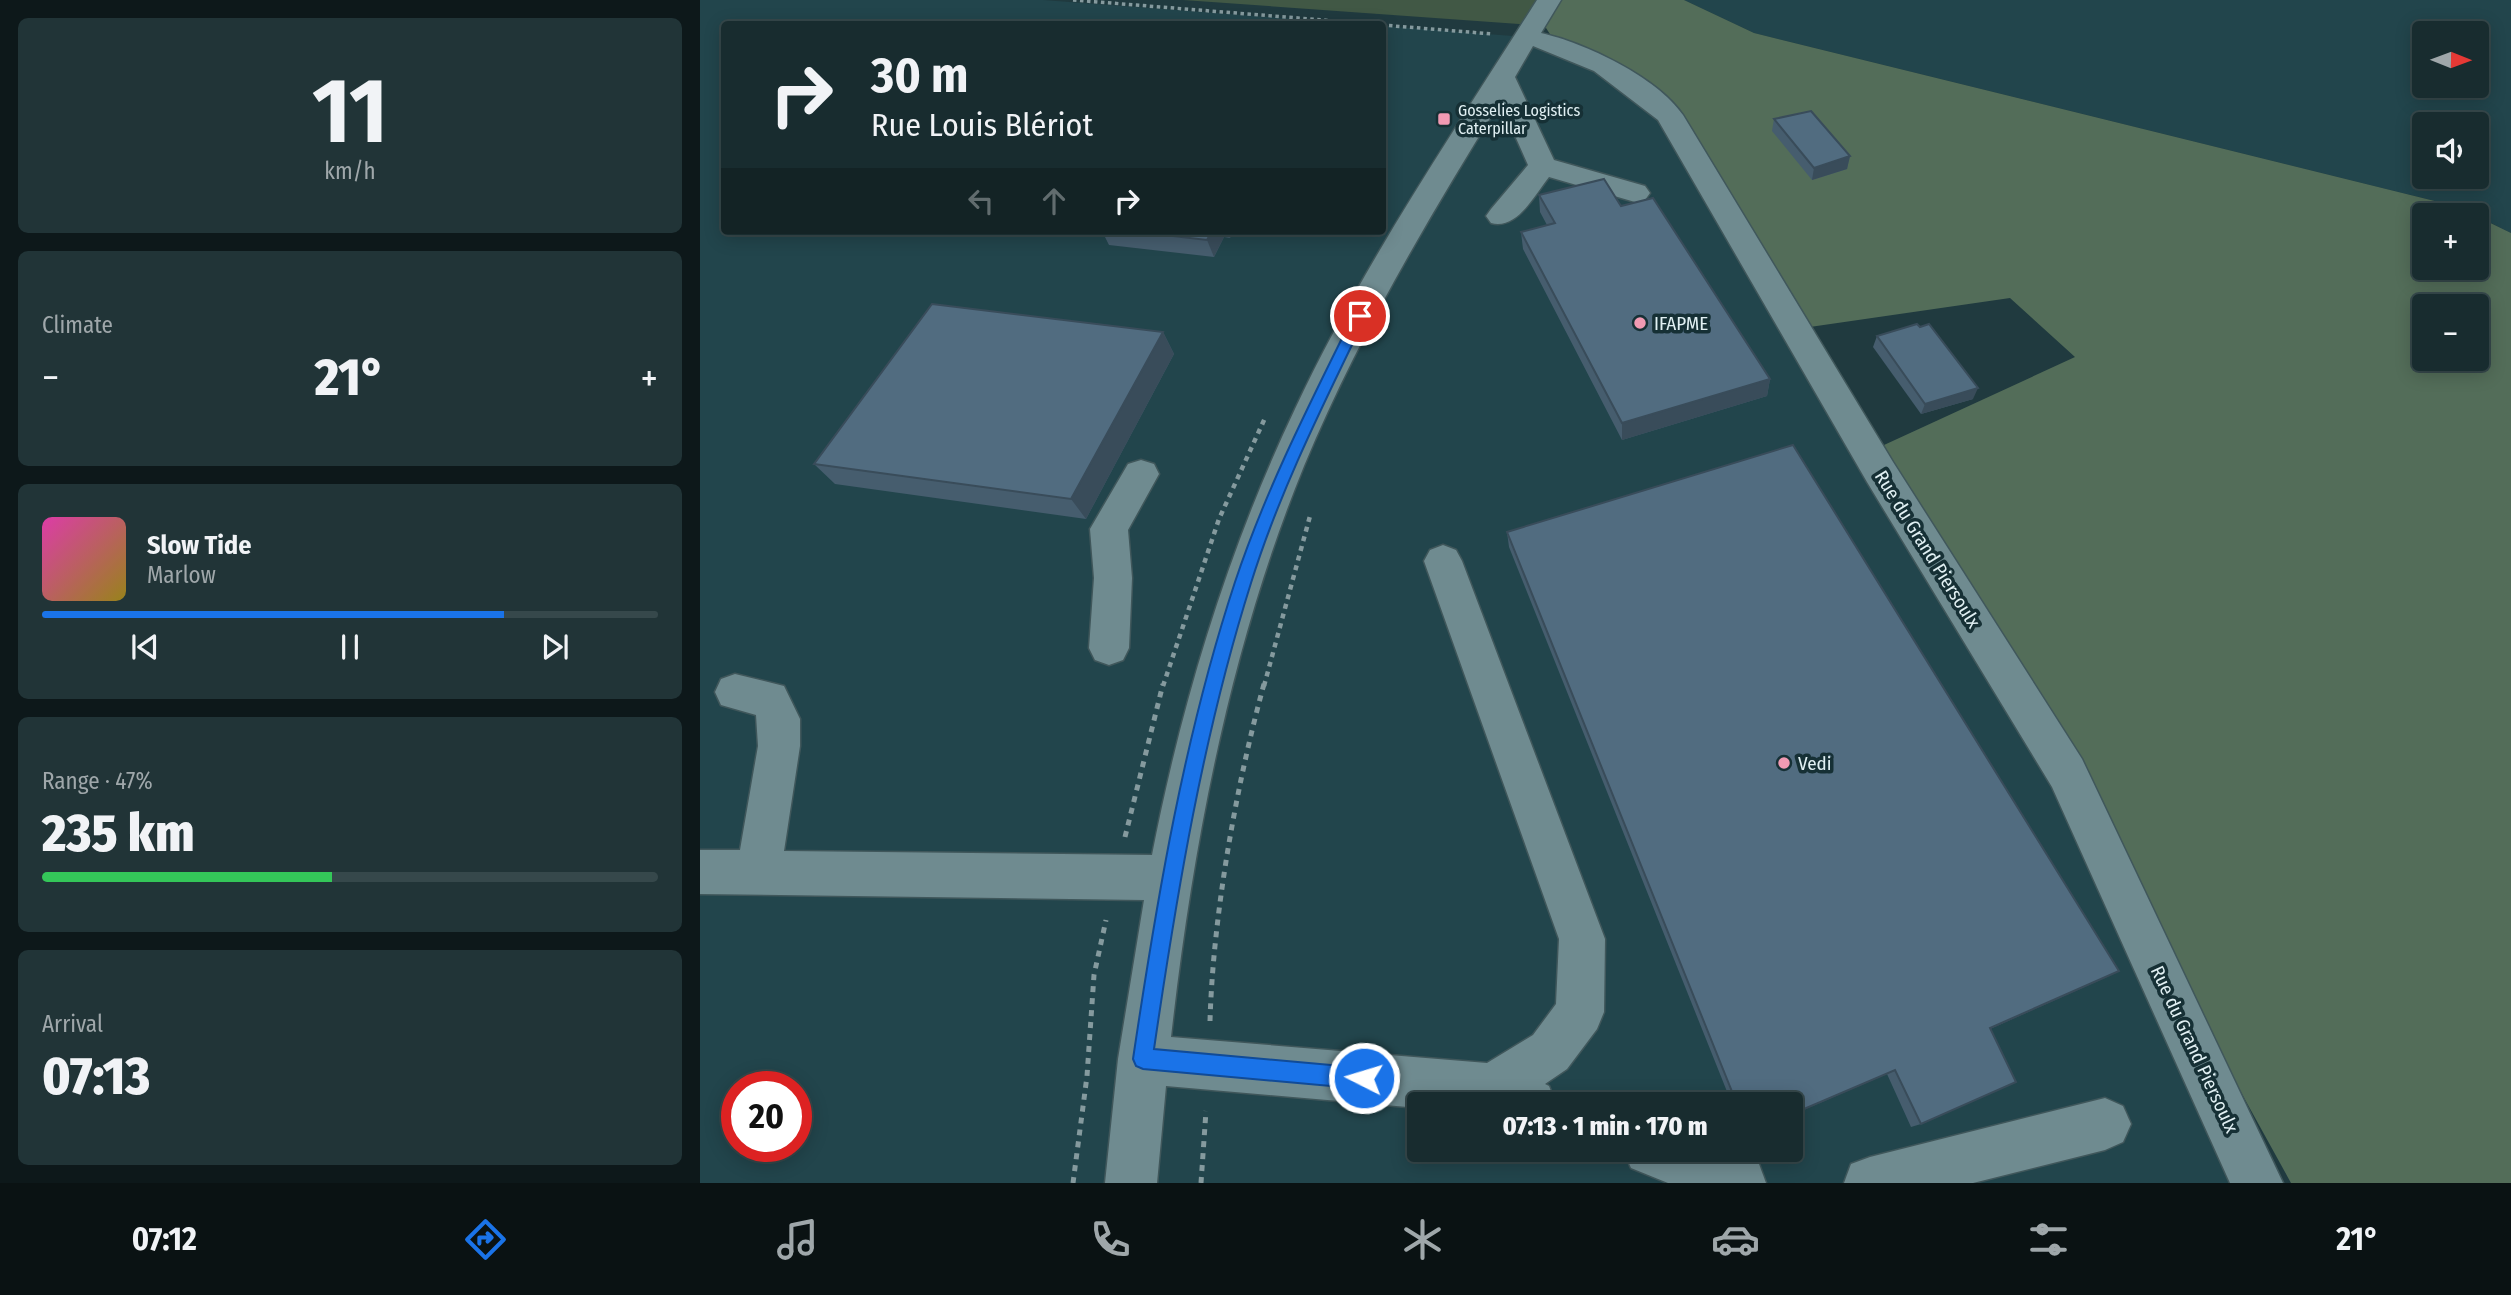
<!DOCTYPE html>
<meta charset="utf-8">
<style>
:root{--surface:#182c2f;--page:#213437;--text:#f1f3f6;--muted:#9fa7aa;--line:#36484b;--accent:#1a73e8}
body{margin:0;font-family:"Fira Sans Condensed",sans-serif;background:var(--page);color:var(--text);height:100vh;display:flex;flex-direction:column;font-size:26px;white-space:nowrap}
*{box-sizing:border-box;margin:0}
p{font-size:23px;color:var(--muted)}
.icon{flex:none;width:38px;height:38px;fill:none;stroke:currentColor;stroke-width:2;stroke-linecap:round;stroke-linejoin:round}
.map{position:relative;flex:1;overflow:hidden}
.sheet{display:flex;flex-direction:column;gap:18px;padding:18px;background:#0d181a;width:700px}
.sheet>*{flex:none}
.top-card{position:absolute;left:21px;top:21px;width:665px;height:214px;border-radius:7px;box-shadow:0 4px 18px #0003,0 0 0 2px var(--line);background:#182c2f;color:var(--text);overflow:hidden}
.needle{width:46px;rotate:91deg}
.fabs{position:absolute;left:1712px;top:21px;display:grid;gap:14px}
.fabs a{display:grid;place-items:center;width:77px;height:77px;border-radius:7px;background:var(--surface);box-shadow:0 4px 18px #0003,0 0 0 2px var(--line);font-size:35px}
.speed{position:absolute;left:21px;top:1071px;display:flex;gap:14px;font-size:35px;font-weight:700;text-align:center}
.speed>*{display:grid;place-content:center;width:91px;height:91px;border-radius:50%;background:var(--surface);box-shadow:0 4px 18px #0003,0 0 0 2px var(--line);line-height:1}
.speed .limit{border:10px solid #d22;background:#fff;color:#111}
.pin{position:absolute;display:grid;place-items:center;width:60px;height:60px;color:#fff;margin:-30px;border:4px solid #fff;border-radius:50%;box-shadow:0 2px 7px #0007}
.me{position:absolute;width:77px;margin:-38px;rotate:275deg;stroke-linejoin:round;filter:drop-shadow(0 0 5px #0008)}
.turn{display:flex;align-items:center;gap:24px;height:147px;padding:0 35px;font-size:32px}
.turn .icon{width:91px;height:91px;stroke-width:2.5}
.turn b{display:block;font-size:49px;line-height:60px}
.lanes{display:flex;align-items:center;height:66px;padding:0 35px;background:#0003;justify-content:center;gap:35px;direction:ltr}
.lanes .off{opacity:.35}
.big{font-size:52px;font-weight:800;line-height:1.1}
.sheet .widget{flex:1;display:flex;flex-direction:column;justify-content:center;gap:10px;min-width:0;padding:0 24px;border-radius:10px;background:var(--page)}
.sheet .dial{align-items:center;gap:0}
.dial b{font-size:91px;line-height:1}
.song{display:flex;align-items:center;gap:21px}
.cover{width:84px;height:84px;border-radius:10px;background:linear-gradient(135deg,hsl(320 70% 55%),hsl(50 70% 35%))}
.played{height:7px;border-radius:4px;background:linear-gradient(90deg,var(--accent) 75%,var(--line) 75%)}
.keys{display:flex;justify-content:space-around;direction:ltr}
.heat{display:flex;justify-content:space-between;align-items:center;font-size:38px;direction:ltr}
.charge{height:10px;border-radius:5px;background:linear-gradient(90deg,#34c759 47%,var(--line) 0)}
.trip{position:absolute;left:707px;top:1092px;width:396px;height:70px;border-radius:7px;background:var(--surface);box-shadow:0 4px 18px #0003,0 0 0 2px var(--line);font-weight:800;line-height:70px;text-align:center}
.tab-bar{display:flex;height:112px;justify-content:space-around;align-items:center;background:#0a1213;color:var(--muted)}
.tab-bar .icon{width:49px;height:49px}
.tab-bar .on{color:var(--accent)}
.tab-bar b{font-size:32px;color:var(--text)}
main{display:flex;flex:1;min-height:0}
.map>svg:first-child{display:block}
</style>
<main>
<section class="sheet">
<div class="widget dial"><b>11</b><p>km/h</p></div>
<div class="widget"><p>Climate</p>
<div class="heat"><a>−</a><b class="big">21°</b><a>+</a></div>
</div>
<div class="widget">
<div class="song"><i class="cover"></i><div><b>Slow Tide</b><p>Marlow</p></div></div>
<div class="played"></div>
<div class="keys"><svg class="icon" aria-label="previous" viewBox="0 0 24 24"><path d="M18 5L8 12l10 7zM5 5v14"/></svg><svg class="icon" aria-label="pause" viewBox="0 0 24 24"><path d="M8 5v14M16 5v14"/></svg><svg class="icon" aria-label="next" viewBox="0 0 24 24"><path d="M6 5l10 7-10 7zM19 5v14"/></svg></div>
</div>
<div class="widget"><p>Range · 47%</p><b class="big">235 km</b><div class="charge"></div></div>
<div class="widget"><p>Arrival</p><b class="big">07:13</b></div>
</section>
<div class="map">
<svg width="1811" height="1183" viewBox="0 0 1811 1183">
<rect width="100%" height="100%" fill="#203a3f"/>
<g fill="#22454c" fill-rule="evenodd">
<path d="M0 0H343L663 24H24V231H682L683 26 826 37 855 42 969 115 1367 773 1557 1183H0ZM37 1087H96V1146H37ZM719 1104H1090V1150H719Z"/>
<path d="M984 0H1811V233L1759 207 1054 33ZM1724 33H1776V86H1724ZM1724 124H1776V177H1724Z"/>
</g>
<path fill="#415845" d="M483 0H849L834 25Z"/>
<path fill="#536d59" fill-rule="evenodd" d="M850 0H984L1054 33 1759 207 1775 215H1724V268H1776V216L1811 233V1183H1591L1184 445 1375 357 1310 298 1096 329 969 115 855 42 839 17ZM1724 306H1776V359H1724Z"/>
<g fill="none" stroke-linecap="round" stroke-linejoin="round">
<g stroke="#40575b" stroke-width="3">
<g id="minor">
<path d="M837 0H861L841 33C885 43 957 77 983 115L1193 462 1382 759 1583 1183H1530L1352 787 1167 482 958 120 894 71 833 46 815 77 854 160 945 186 950 193 945 200 935 202 849 177C834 196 817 230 791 223L786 216 791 209 828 165 800 102C728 219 657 338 604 466 530 647 493 843 471 1037L787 1063 833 1035 856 1004 859 939 724 561 730 550 743 545 756 550 762 561 905 939 904 1012 897 1029 867 1069 845 1084 849 1086 856 1104H719V1108L466 1086 457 1183H405L418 1059 444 900 0 894V850H40L58 746 56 715 21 705 15 692 21 679 35 674 84 686 100 719V746L84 851 452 855C482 701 528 550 595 409 662 266 753 133 837 0Z"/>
<path d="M441 460 454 464 459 474 428 530 432 578 429 648 423 660 409 665 395 660 389 648 394 578 390 529 428 464Z"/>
<path d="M1405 1098 1423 1106 1431 1124 1423 1142 1405 1150 1273 1183H1144L1151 1164 1170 1157Z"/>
<path d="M923 1150H1020L1059 1164 1066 1183H968L931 1168Z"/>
</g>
</g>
<g stroke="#859a9e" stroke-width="3.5" stroke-dasharray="3.5 3.5" stroke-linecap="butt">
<path d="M373 0 673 24"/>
<path d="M682 25 793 34"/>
</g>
<g stroke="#859a9e" stroke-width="4.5" stroke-dasharray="5 5" stroke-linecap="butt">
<path d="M463 686 519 519 565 418"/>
<path d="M564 686 610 516"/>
</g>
<g stroke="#859a9e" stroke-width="5" stroke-dasharray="6 6" stroke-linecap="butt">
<path d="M425 837 463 684"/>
<path d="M510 1021C513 916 536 786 564 684"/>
<path d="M373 1183 387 1076 394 975 406 920"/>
<path d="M501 1183 506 1111"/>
</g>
<use href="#minor" fill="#6f8b90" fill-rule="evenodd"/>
</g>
<g fill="#465d6e">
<path d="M1074 119 1150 156 1147 169 1112 180 1072 131Z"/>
<path d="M839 195 921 206 1070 379 1067 396 922 440 823 249 821 232 847 225 840 212Z"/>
<path d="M402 231H533L530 238 524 237 514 257 409 245Z"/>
<path d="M463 332 474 354 386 519 135 484 114 464Z"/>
<path d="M1177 336 1273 399 1221 414 1173 347Z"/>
<path d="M807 532 1419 971 1290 1029 1221 1124 1211 1127 1187 1074 1090 1104H1032L809 547Z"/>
</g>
<g fill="#394c5a">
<path d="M1150 156 1147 169 1112 180 1114 168Z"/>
<path d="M512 231H522L524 237 514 257 507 240Z"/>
<path d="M527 231H533L530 238Z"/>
<path d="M463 332 474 354 386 519 371 499Z"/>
<path d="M1070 379 1067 396 922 440V423Z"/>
<path d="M1278 388 1273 399 1221 414 1225 404Z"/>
<path d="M1419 971 1405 978 1279 1034 1290 1028Z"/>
<path d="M1195 1070 1187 1074 1090 1116V1115Z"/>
</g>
<g fill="#516c80" stroke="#394c5a" stroke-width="2">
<path d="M1111 111 1150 156 1114 168 1074 119Z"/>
<path d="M904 179 921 206 953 198 1070 379 922 423 821 232 855 223 839 195Z"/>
<path d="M429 231H512L507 240Z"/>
<path d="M232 304 463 332 371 499 114 464Z"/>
<path d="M1217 324 1220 327 1229 324 1278 388 1225 404 1177 336Z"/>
<path d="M1093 445 1419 971 1290 1028 1316 1082 1221 1124 1195 1070 1090 1115V1104H1037L807 532Z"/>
</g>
<path fill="#1a73e8" stroke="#114b97" stroke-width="2" d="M660 311 666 316C624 403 580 490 551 583 503 735 477 892 454 1049L664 1068 671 1071 674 1078 671 1085 664 1089 443 1069 436 1066 433 1059C457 898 484 737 535 582 566 489 610 403 653 316Z"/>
<g fill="#f19ab3" stroke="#163035" stroke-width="2.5">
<rect x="737" y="112" width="14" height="14" rx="3.5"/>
<circle cx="940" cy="323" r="7"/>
<circle cx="1084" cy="763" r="7"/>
</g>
<g text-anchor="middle" stroke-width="7" stroke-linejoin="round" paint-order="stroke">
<g font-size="16" fill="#e1f0f3" stroke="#163035" text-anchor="start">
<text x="758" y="116">Gosselies Logistics<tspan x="758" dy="18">Caterpillar</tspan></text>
</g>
<g font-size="19" fill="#e1f0f3" stroke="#163035" text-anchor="start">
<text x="954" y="330">IFAPME</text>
<text x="1098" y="770">Vedi</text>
</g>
<g font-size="19" fill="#e1f0f3" stroke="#163035">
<text transform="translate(1228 549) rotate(58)" y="7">Rue du Grand Piersoulx</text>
<text transform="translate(1495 1049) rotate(65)" y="7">Rue du Grand Piersoulx</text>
</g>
</g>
</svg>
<div class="fabs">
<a><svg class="needle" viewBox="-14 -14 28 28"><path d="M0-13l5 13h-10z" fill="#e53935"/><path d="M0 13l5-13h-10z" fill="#9fa7aa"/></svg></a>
<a><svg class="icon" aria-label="sound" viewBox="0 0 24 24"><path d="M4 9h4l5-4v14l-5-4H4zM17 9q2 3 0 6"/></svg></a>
<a>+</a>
<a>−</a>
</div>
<div class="speed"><div class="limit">20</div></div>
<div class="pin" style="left:660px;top:316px;background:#d93025"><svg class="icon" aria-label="arrive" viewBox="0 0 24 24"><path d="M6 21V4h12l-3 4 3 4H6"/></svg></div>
<svg class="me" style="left:664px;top:1078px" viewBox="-20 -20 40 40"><circle r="17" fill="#1a73e8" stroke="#fff" stroke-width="3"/><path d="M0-11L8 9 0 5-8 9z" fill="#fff"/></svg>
<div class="trip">07:13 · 1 min · 170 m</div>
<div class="top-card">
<div class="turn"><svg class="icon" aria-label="right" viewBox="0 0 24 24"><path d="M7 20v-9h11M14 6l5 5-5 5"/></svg><div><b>30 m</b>Rue Louis Blériot</div></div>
<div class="lanes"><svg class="icon off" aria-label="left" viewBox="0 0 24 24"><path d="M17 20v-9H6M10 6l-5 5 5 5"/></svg><svg class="icon off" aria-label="ahead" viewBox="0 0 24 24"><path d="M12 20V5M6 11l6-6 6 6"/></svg><svg class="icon" aria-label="right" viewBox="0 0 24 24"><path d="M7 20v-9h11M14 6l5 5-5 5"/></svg></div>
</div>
</div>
</main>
<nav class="tab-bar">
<b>07:12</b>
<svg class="icon on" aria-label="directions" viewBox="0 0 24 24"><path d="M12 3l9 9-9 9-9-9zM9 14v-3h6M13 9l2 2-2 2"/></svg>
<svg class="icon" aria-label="music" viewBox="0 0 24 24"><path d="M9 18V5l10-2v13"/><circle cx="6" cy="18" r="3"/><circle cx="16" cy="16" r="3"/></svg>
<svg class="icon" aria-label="phone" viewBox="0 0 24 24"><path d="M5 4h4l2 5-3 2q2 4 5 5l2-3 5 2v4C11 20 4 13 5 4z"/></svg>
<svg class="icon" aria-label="climate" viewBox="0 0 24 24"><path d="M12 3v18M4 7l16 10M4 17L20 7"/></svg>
<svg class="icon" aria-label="car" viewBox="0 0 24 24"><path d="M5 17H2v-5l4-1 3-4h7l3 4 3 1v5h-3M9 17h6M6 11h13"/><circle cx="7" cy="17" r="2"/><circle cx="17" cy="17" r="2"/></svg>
<svg class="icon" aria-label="filters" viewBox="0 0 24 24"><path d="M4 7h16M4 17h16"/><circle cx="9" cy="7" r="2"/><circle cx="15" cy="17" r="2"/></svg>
<b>21°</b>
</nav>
